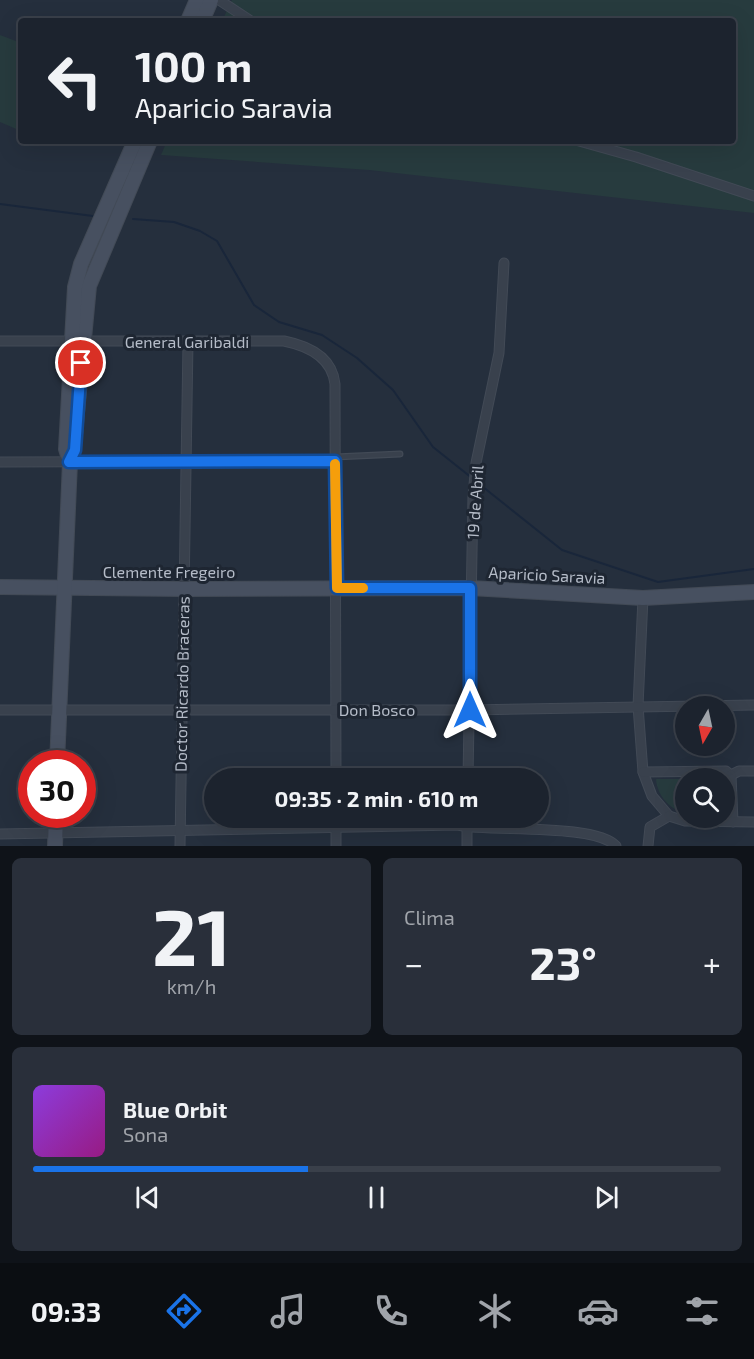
<!DOCTYPE html>
<html lang="es">
<meta charset="utf-8">
<style>
:root{--surface:#1c232e;--page:#292f3a;--text:#f1f3f6;--muted:#a0a4aa;--line:#3a404a;--accent:#1a73e8}
body{margin:0;font-family:"Exo 2",sans-serif;background:var(--page);color:var(--text);height:100vh;display:flex;flex-direction:column;font-size:22px;white-space:nowrap}
*{box-sizing:border-box;margin:0}
p{font-size:20px;color:var(--muted)}
.icon{flex:none;width:33px;height:33px;fill:none;stroke:currentColor;stroke-width:2;stroke-linecap:round;stroke-linejoin:round}
.map{position:relative;height:846px;overflow:hidden}
.side{display:flex;flex-direction:column;gap:12px;padding:12px;background:#0f1319;flex:1}
.side>*{flex:none}
.guide{position:absolute;left:18px;top:18px;width:718px;height:126px;border-radius:6px;box-shadow:0 6px 24px #0002,0 0 0 2px var(--line);background:#1c232e;color:var(--text);overflow:hidden}
.needle{width:39px;rotate:189deg}
.controls{position:absolute;left:675px;top:696px;display:grid;gap:12px}
.controls a{display:grid;place-items:center;width:60px;height:60px;border-radius:50%;background:var(--surface);box-shadow:0 6px 24px #0002,0 0 0 2px var(--line);font-size:30px}
.speed{position:absolute;left:18px;top:750px;display:flex;gap:12px;font-size:30px;font-weight:700;text-align:center}
.speed>*{display:grid;place-content:center;width:78px;height:78px;border-radius:50%;background:var(--surface);box-shadow:0 6px 24px #0002,0 0 0 2px var(--line);line-height:1}
.speed .limit{border:9px solid #d22;background:#fff;color:#111}
.pin{position:absolute;display:grid;place-items:center;width:51px;height:51px;color:#fff;margin:-26px;border:3px solid #fff;border-radius:50%;box-shadow:0 2px 6px #0007}
.me{position:absolute;width:66px;margin:-33px;rotate:0deg;stroke-linejoin:round;filter:drop-shadow(0 0 4px #0008)}
.turn{display:flex;align-items:center;gap:21px;height:126px;padding:0 18px;font-size:27px}
.turn .icon{width:78px;height:78px;stroke-width:2.5}
.turn b{display:block;font-size:42px;line-height:51px}
.big{font-size:45px;font-weight:700;line-height:1.1}
.side .card{flex:1;display:flex;flex-direction:column;justify-content:center;gap:9px;min-width:0;padding:0 21px;border-radius:9px;background:var(--page)}
.side .dial{align-items:center;gap:0}
.dial b{font-size:78px;line-height:1}
.song{display:flex;align-items:center;gap:18px}
.cover{width:72px;height:72px;border-radius:9px;background:linear-gradient(135deg,hsl(270 70% 55%),hsl(310 70% 35%))}
.played{height:6px;border-radius:3px;background:linear-gradient(90deg,var(--accent) 40%,var(--line) 40%)}
.keys{display:flex;justify-content:space-around;direction:ltr}
.heat{display:flex;justify-content:space-between;align-items:center;font-size:33px;direction:ltr}
.side .tiles{flex:1;display:grid;gap:12px;grid-template-columns:1fr 1fr}
.card:last-child{grid-column:span 2}
.trip{position:absolute;left:204px;top:768px;width:345px;height:60px;border-radius:30px;background:var(--surface);box-shadow:0 6px 24px #0002,0 0 0 2px var(--line);font-weight:700;line-height:60px;text-align:center}
.dock{display:flex;height:96px;justify-content:space-around;align-items:center;background:#0b0e12;color:var(--muted)}
.dock .icon{width:42px;height:42px}
.dock .current{color:var(--accent)}
.dock b{font-size:27px;color:var(--text)}
.map>svg:first-child{display:block}
</style>
<div class="map">
<svg width="754" height="846" viewBox="0 0 754 846">
<rect width="100%" height="100%" fill="#252f3d"/>
<g fill="#273b3e">
<path d="M232 0H754V213L369 170 161 155 167 141H734V21H222Z"/>
<path d="M0 35 21 43V131L0 122Z"/>
<path d="M656 779H685V814C670 809 657 796 656 779Z"/>
</g>
<g fill="none" stroke-linecap="round" stroke-linejoin="round">
<g stroke="#19263a" stroke-width="2">
<path d="M0 204 93 216"/>
<path d="M133 219 174 222 200 231 217 241 254 305 279 322 322 335 357 358 393 390 433 447 472 478"/>
<path d="M478 483 562 550 658 582 754 569"/>
</g>
<g stroke="#424a56" stroke-width="7">
<path id="lane" d="M335 457 400 454"/>
</g>
<g stroke="#424a56" stroke-width="11">
<g id="street">
<path d="M219 0 251 21"/>
<path d="M579 141 636 157 754 196"/>
<path d="M0 341H284C309 346 332 357 335 384L336 778"/>
<path d="M0 462 335 461"/>
<path d="M643 598 638 706 643 772 652 796 669 816 650 827 648 846"/>
<path d="M0 710H470L754 705"/>
<path d="M643 772 726 771 731 775 739 771H754"/>
<path d="M731 775 733 822"/>
<path d="M468 778 473 496 476 463 499 353 504 263"/>
<path d="M669 816 685 821 754 822"/>
<path d="M0 834 457 825C490 832 595 823 616 846"/>
<path d="M180 846 188 342"/>
<path d="M336 846V818"/>
<path d="M467 846V818"/>
</g>
</g>
<g stroke="#424a56" stroke-width="16">
<g id="secondary">
<path d="M188 21 197 0"/>
<path d="M202 21 211 0"/>
<path d="M73 455 89 286 150 141"/>
<path d="M0 587 184 589 470 588 643 598 754 592"/>
<path d="M57 764 70 462 66 449 75 287 81 264 135 141"/>
<path d="M55 846 56 814"/>
</g>
</g>
<use href="#lane" stroke="#39414d" stroke-width="4.5"/>
<use href="#street" stroke="#39414d" stroke-width="9"/>
<use href="#secondary" stroke="#475060" stroke-width="14"/>
</g>
<g fill="none" stroke-linecap="round" stroke-linejoin="round">
<g stroke="#114b97" stroke-width="15">
<path id="route" d="M81 363 75 450 69 462 335 461 337 588H470V710"/>
</g>
<use href="#route" stroke="#1a73e8" stroke-width="10"/>
<path stroke="#f59e0b" stroke-width="10" d="M335 464 337 588H363"/>
</g>
<g text-anchor="middle" stroke-width="6" stroke-linejoin="round" paint-order="stroke">
<g font-size="16" fill="#b5bcc8" stroke="#1e2632">
<text x="187" y="348">General Garibaldi</text>
<text transform="translate(475 502) rotate(-86)" y="6">19 de Abril</text>
<text x="169" y="578">Clemente Fregeiro</text>
<text transform="translate(547 575) rotate(3)" y="6">Aparicio Saravia</text>
<text transform="translate(182 684) rotate(-89)" y="6">Doctor Ricardo Braceras</text>
<text x="377" y="716">Don Bosco</text>
</g>
</g>
</svg>
<div class="controls">
<a><svg class="needle" viewBox="-14 -14 28 28"><path d="M0-13l5 13h-10z" fill="#e53935"/><path d="M0 13l5-13h-10z" fill="#a0a4aa"/></svg></a>
<a><svg class="icon" aria-label="search" viewBox="0 0 24 24"><circle cx="10" cy="10" r="6"/><path d="M15 15l6 6"/></svg></a>
</div>
<div class="speed"><div class="limit">30</div></div>
<div class="pin" style="left:81px;top:363px;background:#d93025"><svg class="icon" aria-label="arrive" viewBox="0 0 24 24"><path d="M6 21V4h12l-3 4 3 4H6"/></svg></div>
<svg class="me" style="left:470px;top:710px" viewBox="-20 -20 40 40"><path d="M0-17L14 15 0 8-14 15z" fill="#1a73e8" stroke="#fff" stroke-width="4"/></svg>
<div class="trip">09:35 · 2 min · 610 m</div>
<div class="guide">
<div class="turn"><svg class="icon" aria-label="left" viewBox="0 0 24 24"><path d="M17 20v-9H6M10 6l-5 5 5 5"/></svg><div><b>100 m</b>Aparicio Saravia</div></div>
</div>
</div>
<section class="side">
<div class="tiles">
<div class="card dial"><b>21</b><p>km/h</p></div>
<div class="card"><p>Clima</p>
<div class="heat"><a>−</a><b class="big">23°</b><a>+</a></div>
</div>
<div class="card">
<div class="song"><i class="cover"></i><div><b>Blue Orbit</b><p>Sona</p></div></div>
<div class="played"></div>
<div class="keys"><svg class="icon" aria-label="previous" viewBox="0 0 24 24"><path d="M18 5L8 12l10 7zM5 5v14"/></svg><svg class="icon" aria-label="pause" viewBox="0 0 24 24"><path d="M8 5v14M16 5v14"/></svg><svg class="icon" aria-label="next" viewBox="0 0 24 24"><path d="M6 5l10 7-10 7zM19 5v14"/></svg></div>
</div>
</div>
</section>
<nav class="dock">
<b>09:33</b>
<svg class="icon current" aria-label="directions" viewBox="0 0 24 24"><path d="M12 3l9 9-9 9-9-9zM9 14v-3h6M13 9l2 2-2 2"/></svg>
<svg class="icon" aria-label="music" viewBox="0 0 24 24"><path d="M9 18V5l10-2v13"/><circle cx="6" cy="18" r="3"/><circle cx="16" cy="16" r="3"/></svg>
<svg class="icon" aria-label="phone" viewBox="0 0 24 24"><path d="M5 4h4l2 5-3 2q2 4 5 5l2-3 5 2v4C11 20 4 13 5 4z"/></svg>
<svg class="icon" aria-label="climate" viewBox="0 0 24 24"><path d="M12 3v18M4 7l16 10M4 17L20 7"/></svg>
<svg class="icon" aria-label="car" viewBox="0 0 24 24"><path d="M5 17H2v-5l4-1 3-4h7l3 4 3 1v5h-3M9 17h6M6 11h13"/><circle cx="7" cy="17" r="2"/><circle cx="17" cy="17" r="2"/></svg>
<svg class="icon" aria-label="filters" viewBox="0 0 24 24"><path d="M4 7h16M4 17h16"/><circle cx="9" cy="7" r="2"/><circle cx="15" cy="17" r="2"/></svg>
</nav>
